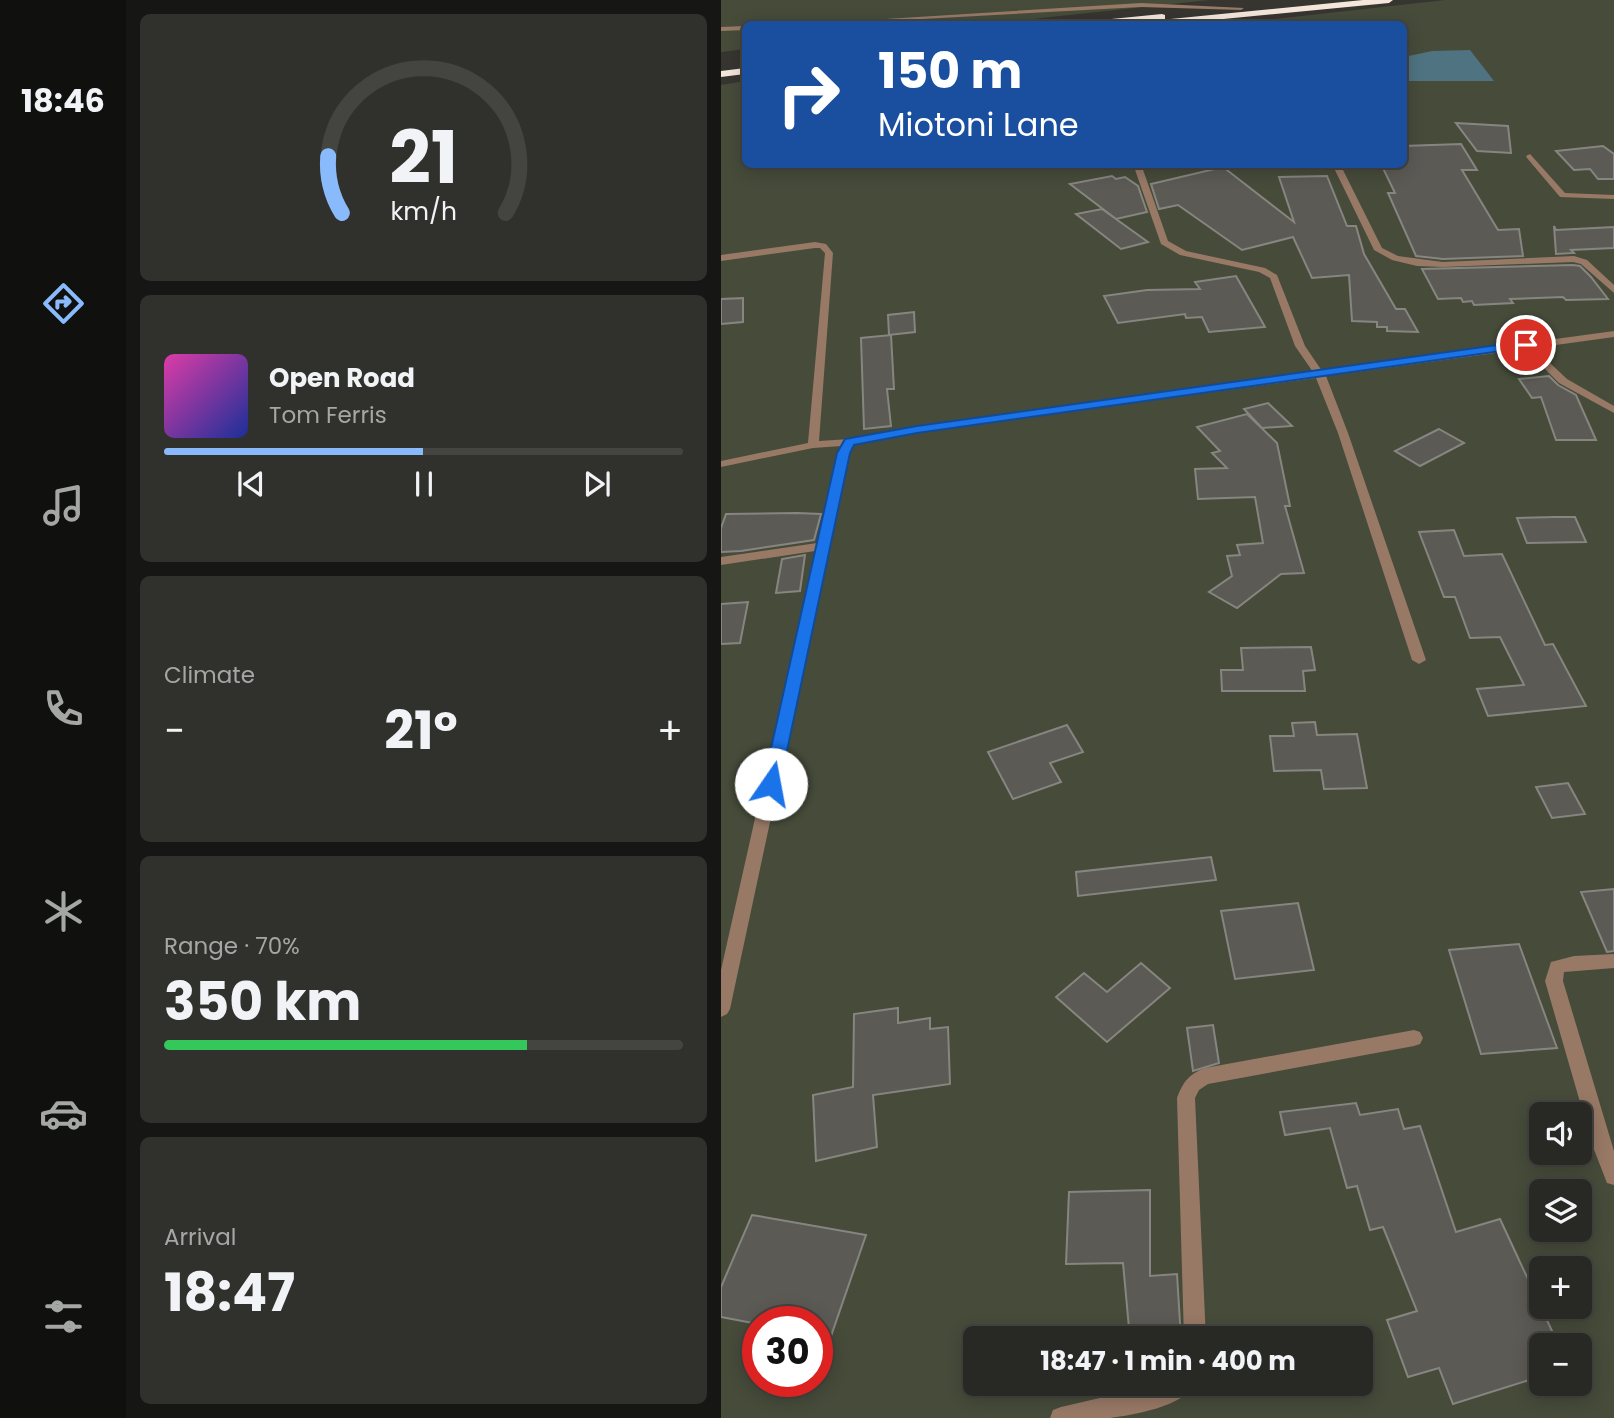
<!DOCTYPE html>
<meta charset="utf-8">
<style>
:root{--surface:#282824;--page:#30302c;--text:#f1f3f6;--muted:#a5a6a6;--line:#444441;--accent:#89bafc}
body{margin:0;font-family:Poppins,sans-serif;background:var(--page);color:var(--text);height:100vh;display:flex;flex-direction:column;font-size:26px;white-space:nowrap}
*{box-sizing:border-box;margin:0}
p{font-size:23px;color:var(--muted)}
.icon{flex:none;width:38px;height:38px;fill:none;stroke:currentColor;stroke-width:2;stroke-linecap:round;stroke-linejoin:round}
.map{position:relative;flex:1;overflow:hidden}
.panel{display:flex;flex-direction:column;gap:14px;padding:14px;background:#161614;width:595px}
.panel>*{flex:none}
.guide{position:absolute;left:21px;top:21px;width:665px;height:147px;border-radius:10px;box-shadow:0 4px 18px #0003,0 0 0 2px var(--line);background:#1a4fa0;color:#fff;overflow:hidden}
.buttons{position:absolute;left:808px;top:1102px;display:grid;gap:14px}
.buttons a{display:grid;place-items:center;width:63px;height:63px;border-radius:10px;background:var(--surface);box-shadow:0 4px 18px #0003,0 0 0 2px var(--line);font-size:35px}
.speed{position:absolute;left:21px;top:1306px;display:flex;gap:14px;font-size:35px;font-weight:700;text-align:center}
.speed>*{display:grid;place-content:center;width:91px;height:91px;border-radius:50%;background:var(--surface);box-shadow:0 4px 18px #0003,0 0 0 2px var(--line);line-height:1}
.speed .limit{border:10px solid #d22;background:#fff;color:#111}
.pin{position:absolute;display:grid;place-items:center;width:60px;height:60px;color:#fff;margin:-30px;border:4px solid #fff;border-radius:50%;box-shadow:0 2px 7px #0007}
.me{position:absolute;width:77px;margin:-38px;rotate:12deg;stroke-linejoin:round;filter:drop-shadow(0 0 5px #0008)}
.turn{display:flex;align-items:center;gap:24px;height:147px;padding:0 21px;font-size:32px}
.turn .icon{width:91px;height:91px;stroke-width:2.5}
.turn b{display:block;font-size:49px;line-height:60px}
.big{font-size:52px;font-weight:700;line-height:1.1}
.panel .card{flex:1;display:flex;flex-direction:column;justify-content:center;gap:10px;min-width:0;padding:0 24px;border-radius:10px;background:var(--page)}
.panel .dial{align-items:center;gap:0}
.dial svg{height:182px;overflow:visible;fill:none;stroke:var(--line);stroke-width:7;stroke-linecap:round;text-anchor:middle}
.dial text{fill:var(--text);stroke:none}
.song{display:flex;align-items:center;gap:21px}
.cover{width:84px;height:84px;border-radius:10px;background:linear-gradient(135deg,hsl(320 70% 55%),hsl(230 70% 35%))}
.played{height:7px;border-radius:4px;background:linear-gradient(90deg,var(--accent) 50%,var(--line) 50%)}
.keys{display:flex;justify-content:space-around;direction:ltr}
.heat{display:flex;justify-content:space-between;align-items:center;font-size:38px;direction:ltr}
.charge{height:10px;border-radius:5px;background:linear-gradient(90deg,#34c759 70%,var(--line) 0)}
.trip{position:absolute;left:242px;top:1326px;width:410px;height:70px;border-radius:10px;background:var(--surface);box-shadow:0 4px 18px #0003,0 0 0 2px var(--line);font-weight:700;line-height:70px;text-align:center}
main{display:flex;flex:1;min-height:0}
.dock{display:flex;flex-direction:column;width:126px;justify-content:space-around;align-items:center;background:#10100e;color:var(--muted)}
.dock .icon{width:49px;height:49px}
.dock .current{color:var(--accent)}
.dock b{font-size:32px;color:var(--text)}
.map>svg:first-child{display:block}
</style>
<main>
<nav class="dock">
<b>18:46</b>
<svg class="icon current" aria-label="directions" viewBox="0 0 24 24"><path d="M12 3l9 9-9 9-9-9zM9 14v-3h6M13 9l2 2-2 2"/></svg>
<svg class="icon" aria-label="music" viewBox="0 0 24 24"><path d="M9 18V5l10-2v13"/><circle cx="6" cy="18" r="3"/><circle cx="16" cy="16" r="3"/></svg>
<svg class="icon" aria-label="phone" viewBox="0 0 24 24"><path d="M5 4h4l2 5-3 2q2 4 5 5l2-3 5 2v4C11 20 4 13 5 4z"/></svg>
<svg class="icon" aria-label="climate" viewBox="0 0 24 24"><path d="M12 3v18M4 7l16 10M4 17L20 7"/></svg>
<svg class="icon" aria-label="car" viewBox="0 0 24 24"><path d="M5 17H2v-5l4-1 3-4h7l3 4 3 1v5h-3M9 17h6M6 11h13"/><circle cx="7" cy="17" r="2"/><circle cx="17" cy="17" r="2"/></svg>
<svg class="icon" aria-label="filters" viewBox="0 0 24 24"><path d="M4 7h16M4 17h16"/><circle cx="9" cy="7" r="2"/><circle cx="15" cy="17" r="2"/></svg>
</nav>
<section class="panel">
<div class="card dial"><svg viewBox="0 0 100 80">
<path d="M14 69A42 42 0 1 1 86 69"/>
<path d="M14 69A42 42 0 0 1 8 44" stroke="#89bafc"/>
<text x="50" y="56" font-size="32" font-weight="700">21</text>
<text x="50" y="72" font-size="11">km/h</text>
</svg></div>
<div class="card">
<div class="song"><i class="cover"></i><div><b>Open Road</b><p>Tom Ferris</p></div></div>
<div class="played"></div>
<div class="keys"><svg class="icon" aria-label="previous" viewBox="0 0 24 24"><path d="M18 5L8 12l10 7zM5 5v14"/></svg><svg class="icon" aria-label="pause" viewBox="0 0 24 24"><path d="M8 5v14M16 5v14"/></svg><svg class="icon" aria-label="next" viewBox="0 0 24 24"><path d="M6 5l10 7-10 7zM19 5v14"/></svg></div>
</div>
<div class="card"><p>Climate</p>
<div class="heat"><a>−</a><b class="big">21°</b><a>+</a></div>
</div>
<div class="card"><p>Range · 70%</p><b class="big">350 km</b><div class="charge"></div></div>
<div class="card"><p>Arrival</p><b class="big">18:47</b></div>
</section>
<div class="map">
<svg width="893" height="1418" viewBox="0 0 893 1418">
<rect width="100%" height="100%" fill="#363530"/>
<g fill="#464b3a" fill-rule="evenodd">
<path d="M0 0H488L265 24H24V49L0 52Z"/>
<path d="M724 0H893V1418H0V85L24 81V164H682V24H509ZM821 1115H859V1153H821ZM821 1192H859V1230H821ZM821 1269H859V1307H821ZM37 1321H96V1381H37ZM254 1339H639V1384H254ZM821 1346H859V1384H821Z"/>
</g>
<path fill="#4f7381" d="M749 50 773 81H683V57L711 51Z"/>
<g fill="#5c5a55" stroke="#878580" stroke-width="2">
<path d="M735 123 787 126 790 153 756 151Z"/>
<path d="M740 144 756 170H741L777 230 798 229 802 256 722 259 695 256 667 193H674L660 164H682V146Z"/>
<path d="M882 146 893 154V179H877L869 169 853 170 835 151Z"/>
<path d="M502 167 573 222 558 177 606 176 626 226H635L643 254 675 309H684L697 332 666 331V327H656V322L631 321 628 275 591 278 572 237 521 250 457 205 438 209 430 184Z"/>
<path d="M391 176 395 179 404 177 417 186 426 212 395 219 349 184Z"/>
<path d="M381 209 427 242 400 249 355 214Z"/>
<path d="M833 226 835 230 893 227V248L850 250 853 253 835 254Z"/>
<path d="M852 265 859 266 870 277 887 299 845 300 842 297 789 299 792 303 753 305 751 301 742 302 740 298 717 299 701 269Z"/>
<path d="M515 276 544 327 488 332 481 317 465 318 464 314 397 323 383 296 426 290 479 289 474 282Z"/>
<path d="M22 298V322L0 324V299Z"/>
<path d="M193 312 194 332 168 335 167 315Z"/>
<path d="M170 335 173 389H166L170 426 143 429 140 338Z"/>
<path d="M828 376 837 385 855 395 875 440H835L820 397 811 398 798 379Z"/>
<path d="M547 403 571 426 541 428 523 409Z"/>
<path d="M526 414 556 443 569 506H564L583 573 560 574 516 608 488 592 511 576 506 556 519 555 516 545 542 543 534 497 477 499 474 469 506 468 491 453 499 451 476 427Z"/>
<path d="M718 429 743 443 699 466 674 451Z"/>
<path d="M76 513 100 514 93 540 20 551 0 552V528L5 514Z"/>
<path d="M834 517H854L865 542 806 543 796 518Z"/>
<path d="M733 530 743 556 781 554 824 645 832 644 865 706 767 716 756 689 803 685 779 637 749 638 734 597H723L698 532Z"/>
<path d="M84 555 79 591 55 593 61 559Z"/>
<path d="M27 602 19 643 0 644V604Z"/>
<path d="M590 647 594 670 582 671 584 691H501L500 670H522L520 648Z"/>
<path d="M594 722 596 735 636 734 646 788 603 789 600 770 553 771 549 736H573L571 723Z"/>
<path d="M346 725 362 752 329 763 340 782 292 799 267 752Z"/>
<path d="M847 783 864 814 831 818 815 787Z"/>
<path d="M490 857 495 880 357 896 355 872Z"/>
<path d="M893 889V951L886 952 860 892Z"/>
<path d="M577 903 593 970 514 979 500 911Z"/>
<path d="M798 944 836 1048 760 1054 728 950Z"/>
<path d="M420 963 449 988 386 1042 335 997 363 973 386 992Z"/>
<path d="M177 1008V1023L209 1018V1029L227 1027 229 1084 152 1095 156 1147 95 1161 92 1095 132 1087 133 1014Z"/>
<path d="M492 1025 498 1063 472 1071 466 1028Z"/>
<path d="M635 1103 639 1115 677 1109 683 1129 699 1126 735 1232 779 1219 838 1346H821V1376L732 1404 718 1368 687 1377 666 1320 696 1311 662 1227 649 1230 636 1186 626 1188 609 1128 564 1135 559 1112Z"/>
<path d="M429 1190V1276L456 1274 460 1339H409L402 1263 345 1264 348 1192Z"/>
<path d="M31 1215 145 1235 100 1365 96 1364V1321H37V1324L0 1317V1287Z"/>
</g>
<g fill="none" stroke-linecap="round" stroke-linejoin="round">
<g fill="#987966" fill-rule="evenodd">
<path d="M420 3 523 8 520 10 420 7 110 24H84Z"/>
<path d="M24 26V30L0 31V27Z"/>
<path d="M809 154 844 193 893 195V199L839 197 806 158 805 156Z"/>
<path d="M412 164H420L447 241 465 251 544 268 556 275 584 346 601 371 893 331V337L813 348 846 379 893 406V413L838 383 804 349 605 376 627 433 705 660 698 664 691 660 617 433 595 378 196 432 133 445 128 453 9 1009 6 1014 0 1017V970L94 551 0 565V557L96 543 116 453 121 446 92 448 0 467V461L87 443 104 253 99 248H94L0 261V255L94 242 105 244 112 253 98 441 129 439 196 426 592 372 574 346 549 278 538 272 459 255 440 244Z"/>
<path d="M611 164H619L661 248 677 256 722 262 853 256 866 260 893 285V293L860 264 852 262 722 267 696 266 671 260 653 250Z"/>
<path d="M893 954V968L843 972 842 981 893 1151V1185L886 1183 872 1147 824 981 830 962 853 956Z"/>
<path d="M693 1030 699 1032 702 1038 699 1044 693 1046 487 1084 478 1090 474 1098 485 1339H463L456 1098C462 1082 468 1074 484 1068Z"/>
<path d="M439 1384H473C464 1406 412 1415 389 1418 370 1418 349 1418 329 1418L332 1410 340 1407Z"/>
</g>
<g fill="#f5e6dc" fill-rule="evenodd">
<path d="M642 0H672L668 3 451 24H424L429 21Z"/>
<path d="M441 14 444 15V19L392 24H365L370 21Z"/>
<path d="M24 68V74L0 77V71Z"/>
</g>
</g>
<path fill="#1a73e8" stroke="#114b97" stroke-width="2" d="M805 341 809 342V347L196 433 133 445 129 453 59 784 50 790 44 788 42 784 116 453 124 439 196 426Z"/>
</svg>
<div class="buttons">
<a><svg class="icon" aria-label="sound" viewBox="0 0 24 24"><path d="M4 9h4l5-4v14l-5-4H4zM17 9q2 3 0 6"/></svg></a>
<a><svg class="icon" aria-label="layers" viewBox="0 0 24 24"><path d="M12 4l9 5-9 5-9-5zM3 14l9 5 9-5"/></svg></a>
<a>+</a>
<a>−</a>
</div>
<div class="speed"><div class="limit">30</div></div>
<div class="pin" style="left:805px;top:345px;background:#d93025"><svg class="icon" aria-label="arrive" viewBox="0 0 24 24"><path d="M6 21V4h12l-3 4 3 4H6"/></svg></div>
<svg class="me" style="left:50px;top:784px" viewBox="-20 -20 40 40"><circle r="19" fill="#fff"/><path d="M0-13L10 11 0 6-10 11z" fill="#1a73e8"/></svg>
<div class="trip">18:47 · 1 min · 400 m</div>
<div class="guide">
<div class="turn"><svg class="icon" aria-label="right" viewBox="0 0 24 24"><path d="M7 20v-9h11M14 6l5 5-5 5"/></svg><div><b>150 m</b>Miotoni Lane</div></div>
</div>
</div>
</main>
